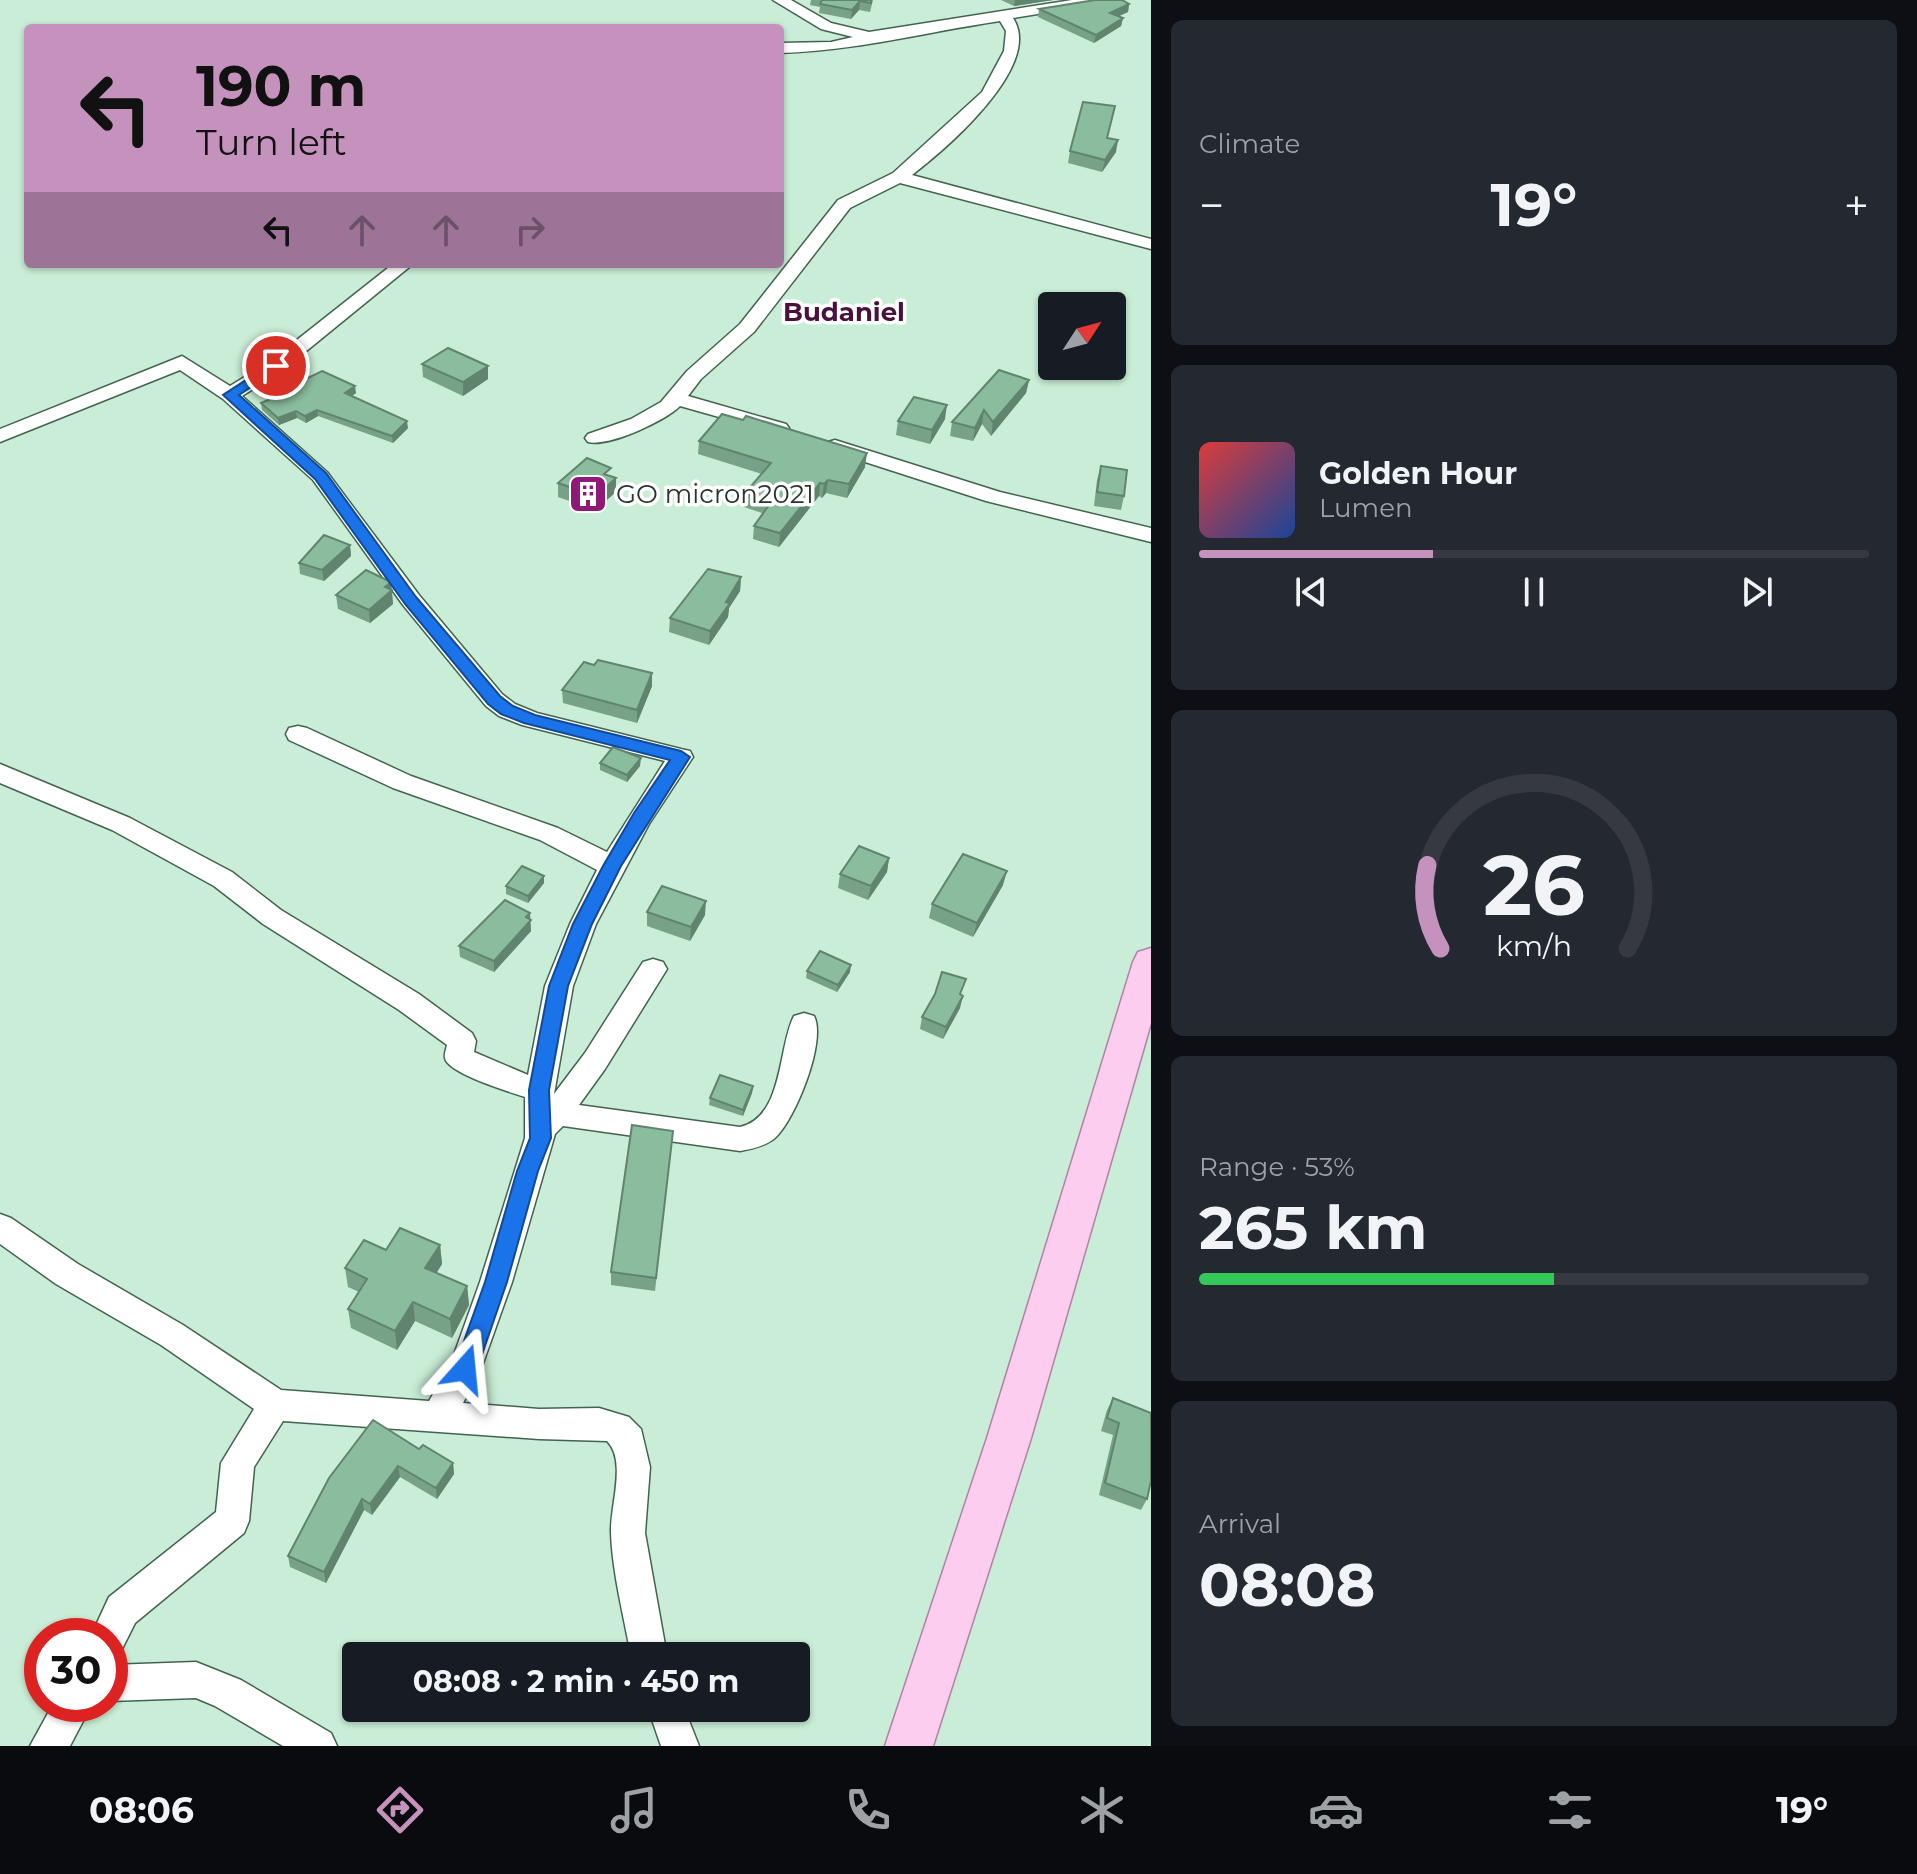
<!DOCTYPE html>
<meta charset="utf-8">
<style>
:root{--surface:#171b24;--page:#242831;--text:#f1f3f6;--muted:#9ea1a6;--line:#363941;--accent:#c591bd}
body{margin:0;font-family:Montserrat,sans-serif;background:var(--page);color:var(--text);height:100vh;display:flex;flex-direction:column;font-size:30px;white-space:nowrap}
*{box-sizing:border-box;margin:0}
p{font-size:26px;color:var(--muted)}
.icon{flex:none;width:44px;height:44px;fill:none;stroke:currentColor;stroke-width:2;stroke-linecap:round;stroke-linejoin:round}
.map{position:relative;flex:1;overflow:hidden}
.details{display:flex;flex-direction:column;gap:20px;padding:20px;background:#0d0f14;width:766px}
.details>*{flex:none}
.guide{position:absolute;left:24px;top:24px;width:760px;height:244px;border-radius:8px;box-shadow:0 2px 6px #0004;background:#c591bd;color:#111;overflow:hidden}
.needle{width:52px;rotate:54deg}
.controls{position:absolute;left:1038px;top:292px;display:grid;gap:16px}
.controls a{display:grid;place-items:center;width:88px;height:88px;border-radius:8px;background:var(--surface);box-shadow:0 2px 6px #0004;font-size:40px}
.speed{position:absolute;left:24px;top:1618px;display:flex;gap:16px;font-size:40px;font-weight:700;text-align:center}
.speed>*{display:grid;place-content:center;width:104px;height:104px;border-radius:50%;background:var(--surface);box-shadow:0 2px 6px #0004;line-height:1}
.speed .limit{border:12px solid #d22;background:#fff;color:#111}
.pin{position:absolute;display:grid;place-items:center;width:68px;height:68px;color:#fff;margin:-34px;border:4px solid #fff;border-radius:50%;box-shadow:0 2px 8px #0007}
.me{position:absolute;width:88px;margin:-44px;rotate:18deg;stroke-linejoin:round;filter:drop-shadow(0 0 6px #0008)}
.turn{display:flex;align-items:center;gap:28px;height:168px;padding:0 40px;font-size:36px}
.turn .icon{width:104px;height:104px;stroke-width:2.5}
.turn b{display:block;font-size:56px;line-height:68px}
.lanes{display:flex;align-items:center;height:76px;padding:0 40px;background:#0003;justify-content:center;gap:40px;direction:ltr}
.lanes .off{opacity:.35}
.big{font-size:60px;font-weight:700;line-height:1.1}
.details .tile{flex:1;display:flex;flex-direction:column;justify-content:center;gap:12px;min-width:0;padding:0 28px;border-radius:12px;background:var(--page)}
.details .dial{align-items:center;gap:0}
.dial svg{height:208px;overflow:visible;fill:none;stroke:var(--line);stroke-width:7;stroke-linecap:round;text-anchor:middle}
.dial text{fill:var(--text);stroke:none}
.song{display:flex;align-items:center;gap:24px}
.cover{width:96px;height:96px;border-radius:12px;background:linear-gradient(135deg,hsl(0 70% 55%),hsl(220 70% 35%))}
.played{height:8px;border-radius:4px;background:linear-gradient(90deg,var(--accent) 35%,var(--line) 35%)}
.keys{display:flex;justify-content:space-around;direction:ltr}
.heat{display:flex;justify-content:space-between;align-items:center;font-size:44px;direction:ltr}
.charge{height:12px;border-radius:6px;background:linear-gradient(90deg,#34c759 53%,var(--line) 0)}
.trip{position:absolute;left:342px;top:1642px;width:468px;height:80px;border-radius:8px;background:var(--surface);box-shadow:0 2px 6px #0004;font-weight:700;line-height:80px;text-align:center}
.tabs{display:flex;height:128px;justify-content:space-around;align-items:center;background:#090b0e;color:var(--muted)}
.tabs .icon{width:56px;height:56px}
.tabs .on{color:var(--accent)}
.tabs b{font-size:36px;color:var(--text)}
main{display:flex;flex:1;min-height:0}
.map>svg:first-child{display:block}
</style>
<main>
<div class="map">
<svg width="1151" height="1746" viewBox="0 0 1151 1746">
<rect width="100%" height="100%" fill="#c9edd6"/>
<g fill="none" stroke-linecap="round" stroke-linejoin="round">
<g stroke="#436350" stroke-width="3">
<g id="minor">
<path d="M773 0H791L831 23 869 32 1072 0H1107L1100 4 1013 18C1044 65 947 148 912 175L1151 239V249L900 183 850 208 754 332 701 379 688 396 786 424 789 428 786 432 779 434 680 406C665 421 609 447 588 442L585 438 588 434 631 419 661 402 687 371 740 324 838 200 893 173 982 92 1004 51 1006 31 1000 21C926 32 854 51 780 53V43L831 42 853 37 821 29Z"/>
<path d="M393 264H413L283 370 242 396 327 472 419 595 502 694 515 704 537 713 681 749 690 751 693 757 649 824 596 924 573 986 554 1094 585 1053 643 962 653 959 663 962 667 969 605 1069 579 1105 740 1127C784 1117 778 1046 794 1016L804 1013 814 1016C827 1041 795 1120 775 1138 766 1146 751 1149 740 1151L563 1126 555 1134 512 1282 481 1369 463 1403 539 1409 599 1408 629 1417 641 1429 650 1467 645 1533 667 1656H631C624 1617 612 1571 611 1532 610 1506 627 1461 607 1441L539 1439 283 1421 254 1467 249 1521 244 1533 135 1623 122 1649 110 1654V1636H91L109 1597 216 1512 221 1463 254 1409 161 1345 56 1284 0 1244V1214L11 1218 78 1264 183 1325 281 1390 429 1401 451 1363 480 1282 525 1138V1097C510 1092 447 1073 445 1058 444 1054 446 1050 447 1045L399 1010 263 924 214 886 112 830 0 783V764L130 818 232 872 281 910 419 994 472 1033 476 1041 474 1052 528 1075 545 986 570 924 597 870 540 840 393 788 289 740 286 734 289 728 298 726 307 728 411 776 558 828 607 852 665 761 522 725 499 716 486 706 403 605 313 480 223 399 180 370 0 442V429L182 356 230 386 269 362Z"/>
<path d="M835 440 1000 492 1151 528V542L986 501 828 450 825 446 828 442Z"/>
<path d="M196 1662 241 1680 331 1733 337 1746H283L215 1706 196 1698 110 1701V1665Z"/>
<path d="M53 1704H92L70 1746H30Z"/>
<path d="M648 1708H684L699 1746H661Z"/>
</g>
</g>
<g stroke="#b182a4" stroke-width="3">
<path id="major" d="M1151 948V1023L1031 1438 933 1746H885L987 1438 1133 962 1138 952Z"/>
</g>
<use href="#minor" fill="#fff" fill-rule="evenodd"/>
<use href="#major" fill="#fdcdef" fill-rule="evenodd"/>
</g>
<g fill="#77a288">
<path d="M811 0H873L870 12 859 10 851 19 819 13 820 7 810 5Z"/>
<path d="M1001 0H1053L1014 6Z"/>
<path d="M1129 4 1128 12 1119 16 1123 18 1121 26 1094 43 1038 17 1039 9Z"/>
<path d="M1108 138 1116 152 1102 172 1068 163 1070 151Z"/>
<path d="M422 364 488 366V379L463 396 423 377Z"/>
<path d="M1029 380 1026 393 991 436 982 424 973 441 950 436 952 422Z"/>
<path d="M285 389 356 393 352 396 408 428 393 443 318 416 306 423 297 418 279 425 262 410 261 403 286 392Z"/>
<path d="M945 419 930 444 896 435 898 421Z"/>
<path d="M699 441 865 467 847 498 826 493 822 498 819 496 779 547 753 539 754 526 761 516 762 513 744 507 745 493 762 474 698 454Z"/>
<path d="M1101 466 1124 496 1121 510 1094 506 1097 480Z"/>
<path d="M611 476 616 478V492L595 510 558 497V483Z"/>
<path d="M350 545 351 556 324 581 300 574 299 563Z"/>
<path d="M741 577 740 591 729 608 728 617 709 645 669 632 670 618Z"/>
<path d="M391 582 393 604 370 623 338 609 336 595Z"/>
<path d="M652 686 637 723 563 703 562 690Z"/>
<path d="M600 763 640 766 627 782 600 770Z"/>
<path d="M889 858 887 872 868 900 838 888 840 874Z"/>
<path d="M544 876V883L528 903 506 894V886Z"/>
<path d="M1003 885 973 937 929 918 932 904Z"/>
<path d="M647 912 705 915 690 941 647 926Z"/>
<path d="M530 920 531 931 494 972 460 957 459 946Z"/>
<path d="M807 971 850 972 837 992 806 978Z"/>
<path d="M961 995 960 1008 943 1039 920 1029 922 1017Z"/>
<path d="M753 1086 752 1093 743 1116 709 1105 710 1098Z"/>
<path d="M673 1131 655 1291 611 1285V1272Z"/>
<path d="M440 1245 442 1264 436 1273 467 1286 469 1305 452 1338 415 1321 397 1350 351 1328 348 1309 359 1292 348 1287 345 1268 386 1250Z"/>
<path d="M1113 1398 1147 1499 1141 1510 1099 1495 1113 1435 1101 1431 1107 1410Z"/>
<path d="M373 1420 419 1449 453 1463 454 1474 437 1499 400 1477 372 1515 364 1510 326 1583 290 1567 288 1556Z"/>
</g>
<g fill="#61846f">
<path d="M1015 0H1053L1014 6Z"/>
<path d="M860 1 859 10 851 19 852 10Z"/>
<path d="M1129 4 1128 12 1108 21 1110 13Z"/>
<path d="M1123 18 1121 26 1094 43 1096 35Z"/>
<path d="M1118 140 1116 152 1102 172 1105 160Z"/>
<path d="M488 366V379L463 396V382Z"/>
<path d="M1029 380 1026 393 991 436 993 422Z"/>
<path d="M355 386 356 393 346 400 345 393Z"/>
<path d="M947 405 945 419 930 444 932 430Z"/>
<path d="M317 410 318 416 306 423 305 416Z"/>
<path d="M984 410 982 424 973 441 975 428Z"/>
<path d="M296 411 297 418 279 425 278 418Z"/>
<path d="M407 421 408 428 393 443 392 436Z"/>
<path d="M867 453 865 467 847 498 849 484Z"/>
<path d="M616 478V492L595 510 596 496Z"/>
<path d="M828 480 826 493 822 498 824 484Z"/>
<path d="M820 483 819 496 779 547 780 533Z"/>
<path d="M350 545 351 556 324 581 322 570Z"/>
<path d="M741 577 740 591 729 608 728 617 709 645 710 631Z"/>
<path d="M391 582 393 604 370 623 369 610 385 587Z"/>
<path d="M652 673V686L637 723V710Z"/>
<path d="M641 758 640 766 627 782V775Z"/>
<path d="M889 858 887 872 868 900 871 886Z"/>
<path d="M1007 871 1003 885 973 937 977 923Z"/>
<path d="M544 876V883L528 903V896Z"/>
<path d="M706 901 705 915 690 941 691 927Z"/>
<path d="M530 913 531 931 494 972V961Z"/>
<path d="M851 965 850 972 837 992 838 985Z"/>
<path d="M963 996 960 1008 943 1039 946 1027Z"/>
<path d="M753 1086 752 1093 743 1116V1110Z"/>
<path d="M440 1245 442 1264 428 1287 425 1268Z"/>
<path d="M467 1286 469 1305 452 1338 450 1319Z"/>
<path d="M413 1302 415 1321 397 1350 395 1331Z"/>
<path d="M453 1463 454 1474 437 1499 436 1488Z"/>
<path d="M398 1466 400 1477 372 1515 370 1504Z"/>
<path d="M362 1499 364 1510 326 1583 324 1572Z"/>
</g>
<g fill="#8abc9e" stroke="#61846f" stroke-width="2">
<path d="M822 0H871V3L860 1 852 10 820 4Z"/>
<path d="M1095 0H1122L1129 4 1110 13 1123 18 1096 35 1039 9Z"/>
<path d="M1083 102 1115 106 1107 138 1118 140 1105 160 1070 151Z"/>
<path d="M448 348 488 366 463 382 422 364Z"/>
<path d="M999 370 1029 380 993 422 984 410 975 428 952 422Z"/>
<path d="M322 371 355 386 345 393 407 421 392 436 317 410 305 416 296 411 278 418 261 403 289 391 285 389Z"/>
<path d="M914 397 947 405 932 430 898 421Z"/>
<path d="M722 414 743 420 746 416 867 453 849 484 828 480 824 484 820 483 780 533 754 526 769 505 762 503 765 500 745 493 771 463 699 441Z"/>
<path d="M587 458 611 468 604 474 616 478 596 496 558 483Z"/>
<path d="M1101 466 1127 470 1124 496 1097 492Z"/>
<path d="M324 535 350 545 322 570 299 563Z"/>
<path d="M708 569 741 577 726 602 730 603 710 631 670 618Z"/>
<path d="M366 570 391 582 385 587 392 590 369 610 336 595Z"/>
<path d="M598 660 652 673 637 710 562 690 584 662 594 665Z"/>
<path d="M613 747 641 758 627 775 600 763Z"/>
<path d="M859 846 889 858 871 886 840 874Z"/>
<path d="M963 854 1007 871 977 923 932 904Z"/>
<path d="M522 866 544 876 528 896 506 886Z"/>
<path d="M662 886 706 901 691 927 647 912Z"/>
<path d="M505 900 530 913 526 917 531 920 494 961 459 946Z"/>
<path d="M820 951 851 965 838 985 807 971Z"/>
<path d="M942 972 966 979 960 994 963 996 946 1027 922 1017 935 994Z"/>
<path d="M720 1075 753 1086 743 1110 710 1098Z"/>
<path d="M632 1125 673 1131 656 1278 611 1272Z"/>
<path d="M400 1228 440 1245 425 1268 467 1286 450 1319 413 1302 395 1331 348 1309 367 1279 345 1268 364 1240 386 1250Z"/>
<path d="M1113 1398 1151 1413V1481L1147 1499 1105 1483 1119 1423 1107 1418Z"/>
<path d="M373 1420 419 1449 423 1445 453 1463 436 1488 398 1466 370 1504 362 1499 324 1572 288 1556 329 1478Z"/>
</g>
<path fill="#1a73e8" stroke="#114b97" stroke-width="2" d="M272 363 283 366 239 395 326 473 416 597 500 696 513 706 535 715 681 751 690 757 621 866 592 924 568 986 549 1090 551 1138 538 1171 507 1282 477 1369 473 1376 465 1379 457 1376 454 1369 485 1282 517 1171 530 1138 529 1090 549 986 573 924 603 866 634 813 670 760 524 723 501 714 488 704 405 604 315 479 223 395Z"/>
<defs>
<g id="building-square" transform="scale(2)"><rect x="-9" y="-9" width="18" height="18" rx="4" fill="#901978" stroke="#fff"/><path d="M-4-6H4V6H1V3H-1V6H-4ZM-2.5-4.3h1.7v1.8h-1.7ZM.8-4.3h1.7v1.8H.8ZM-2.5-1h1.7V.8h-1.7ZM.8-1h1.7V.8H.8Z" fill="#fff"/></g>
</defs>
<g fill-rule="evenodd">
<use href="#building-square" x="588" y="494"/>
</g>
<g text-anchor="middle" stroke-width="7" stroke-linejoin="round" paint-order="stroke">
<g font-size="26" font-weight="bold" fill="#49123d" stroke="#fff">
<text x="844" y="321">Budaniel</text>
</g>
<g font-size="26" fill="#27352d" stroke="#fff" text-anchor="start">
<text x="616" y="503">GO micron2021</text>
</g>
</g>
</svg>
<div class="controls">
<a><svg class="needle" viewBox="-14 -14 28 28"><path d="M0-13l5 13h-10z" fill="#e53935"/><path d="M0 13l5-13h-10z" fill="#9ea1a6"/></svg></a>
</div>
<div class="speed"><div class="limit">30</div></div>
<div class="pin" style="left:276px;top:366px;background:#d93025"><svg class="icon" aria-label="arrive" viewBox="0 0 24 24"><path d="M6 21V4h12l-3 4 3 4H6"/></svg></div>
<svg class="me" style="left:465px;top:1369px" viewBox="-20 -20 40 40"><path d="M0-17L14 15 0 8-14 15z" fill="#1a73e8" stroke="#fff" stroke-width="4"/></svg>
<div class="trip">08:08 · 2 min · 450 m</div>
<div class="guide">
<div class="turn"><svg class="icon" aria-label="left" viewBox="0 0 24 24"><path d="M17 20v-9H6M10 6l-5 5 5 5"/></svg><div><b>190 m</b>Turn left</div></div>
<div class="lanes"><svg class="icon" aria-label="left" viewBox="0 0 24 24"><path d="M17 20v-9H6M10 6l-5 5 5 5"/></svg><svg class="icon off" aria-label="ahead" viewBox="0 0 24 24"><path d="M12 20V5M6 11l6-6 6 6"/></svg><svg class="icon off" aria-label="ahead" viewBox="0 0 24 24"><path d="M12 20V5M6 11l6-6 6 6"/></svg><svg class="icon off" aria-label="right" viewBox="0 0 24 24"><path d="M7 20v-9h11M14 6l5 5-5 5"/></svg></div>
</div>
</div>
<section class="details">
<div class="tile"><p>Climate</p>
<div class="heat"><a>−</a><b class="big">19°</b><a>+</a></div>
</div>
<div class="tile">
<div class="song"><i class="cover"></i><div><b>Golden Hour</b><p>Lumen</p></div></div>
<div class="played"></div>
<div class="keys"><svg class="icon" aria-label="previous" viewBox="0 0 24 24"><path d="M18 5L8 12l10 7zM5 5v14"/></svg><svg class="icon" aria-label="pause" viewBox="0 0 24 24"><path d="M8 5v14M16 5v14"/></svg><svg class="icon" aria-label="next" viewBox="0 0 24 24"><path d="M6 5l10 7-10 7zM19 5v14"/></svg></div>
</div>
<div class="tile dial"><svg viewBox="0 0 100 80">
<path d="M14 69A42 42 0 1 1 86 69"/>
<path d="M14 69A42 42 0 0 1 9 37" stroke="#c591bd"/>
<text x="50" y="56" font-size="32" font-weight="700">26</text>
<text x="50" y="72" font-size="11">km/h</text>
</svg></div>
<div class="tile"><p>Range · 53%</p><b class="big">265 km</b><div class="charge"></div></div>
<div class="tile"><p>Arrival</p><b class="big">08:08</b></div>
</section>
</main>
<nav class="tabs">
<b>08:06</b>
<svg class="icon on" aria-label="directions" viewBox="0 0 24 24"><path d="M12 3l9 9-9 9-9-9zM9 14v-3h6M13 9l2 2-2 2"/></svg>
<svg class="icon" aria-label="music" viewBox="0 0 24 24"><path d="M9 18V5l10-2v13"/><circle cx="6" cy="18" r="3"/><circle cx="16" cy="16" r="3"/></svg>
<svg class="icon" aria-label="phone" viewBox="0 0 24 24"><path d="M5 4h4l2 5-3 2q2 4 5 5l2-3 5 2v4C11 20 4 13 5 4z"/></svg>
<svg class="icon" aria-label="climate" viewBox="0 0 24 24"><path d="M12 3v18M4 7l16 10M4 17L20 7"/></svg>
<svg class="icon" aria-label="car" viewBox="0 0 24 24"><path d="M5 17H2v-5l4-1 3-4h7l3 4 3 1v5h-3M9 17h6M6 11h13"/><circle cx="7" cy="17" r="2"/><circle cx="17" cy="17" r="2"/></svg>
<svg class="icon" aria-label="filters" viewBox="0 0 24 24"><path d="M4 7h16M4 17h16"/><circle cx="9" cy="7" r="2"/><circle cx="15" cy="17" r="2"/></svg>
<b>19°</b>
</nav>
